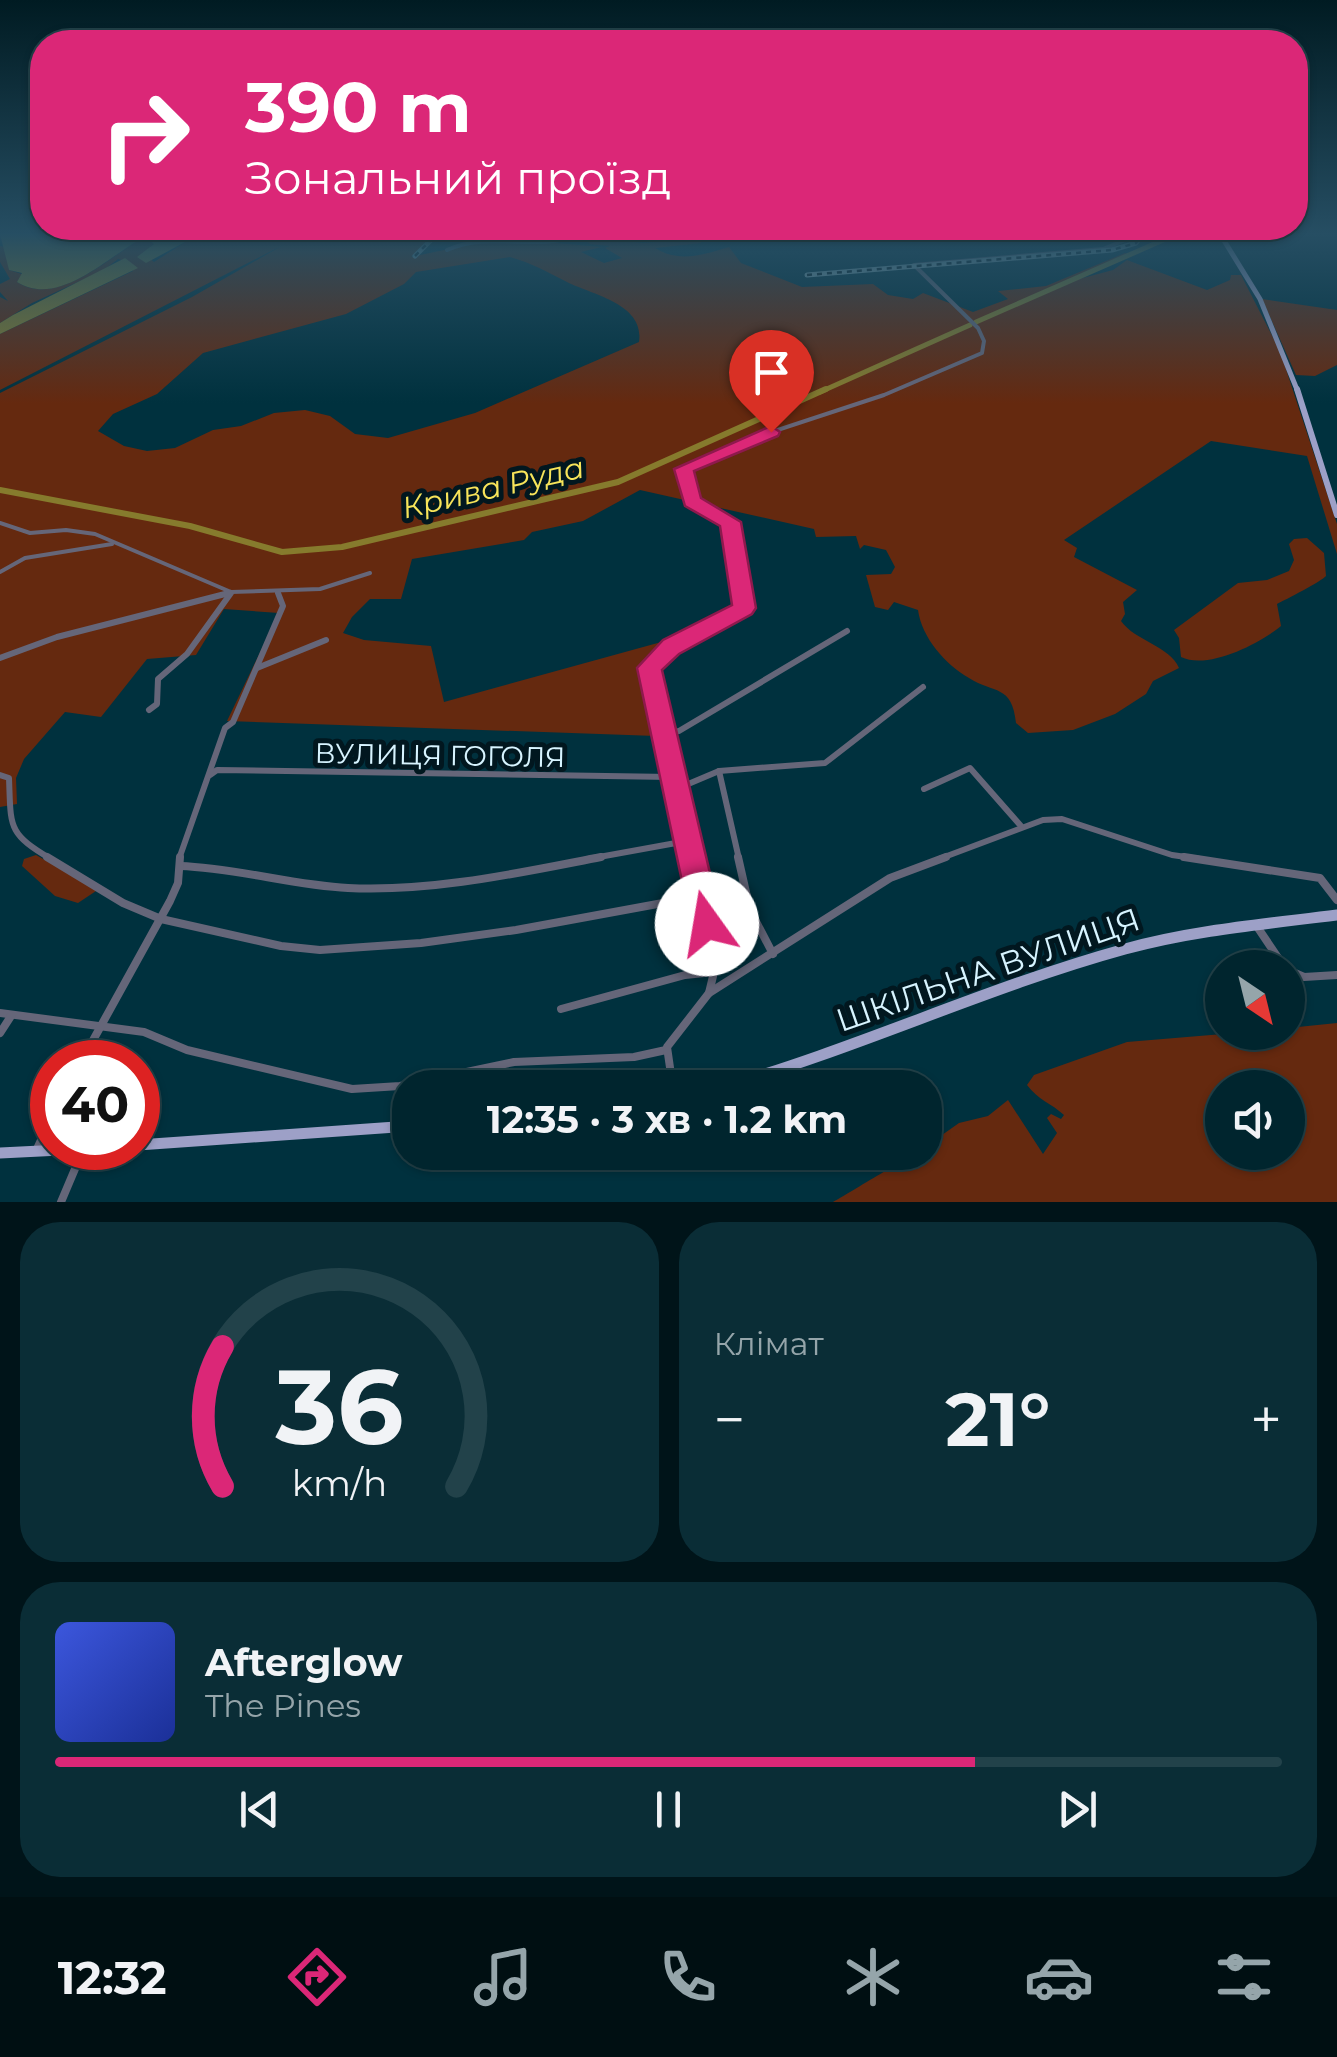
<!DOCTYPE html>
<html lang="uk">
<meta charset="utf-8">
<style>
:root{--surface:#00252e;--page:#0a2d36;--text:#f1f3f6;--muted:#95a5aa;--line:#22424a;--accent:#db2777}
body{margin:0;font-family:Montserrat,sans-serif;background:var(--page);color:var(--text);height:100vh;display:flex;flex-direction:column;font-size:38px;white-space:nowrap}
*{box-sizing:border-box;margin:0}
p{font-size:32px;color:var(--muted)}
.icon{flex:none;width:55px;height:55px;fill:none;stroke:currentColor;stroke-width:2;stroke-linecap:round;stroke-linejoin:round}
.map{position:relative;height:1202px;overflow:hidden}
.details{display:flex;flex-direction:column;gap:20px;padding:20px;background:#001419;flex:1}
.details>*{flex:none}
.banner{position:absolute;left:30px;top:30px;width:1278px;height:210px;border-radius:40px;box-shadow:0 2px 8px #0004,0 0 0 2px var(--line);background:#db2777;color:#fff;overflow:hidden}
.needle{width:65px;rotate:145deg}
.fabs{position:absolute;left:1205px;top:950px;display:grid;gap:20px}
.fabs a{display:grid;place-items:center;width:100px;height:100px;border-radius:50%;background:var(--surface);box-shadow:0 2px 8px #0004,0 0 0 2px var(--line);font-size:50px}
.speed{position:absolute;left:30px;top:1040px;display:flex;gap:20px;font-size:50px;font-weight:700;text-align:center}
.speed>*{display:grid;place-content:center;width:130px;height:130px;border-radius:50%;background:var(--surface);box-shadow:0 2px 8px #0004,0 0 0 2px var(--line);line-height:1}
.speed .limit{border:15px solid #d22;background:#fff;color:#111}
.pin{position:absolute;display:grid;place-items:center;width:85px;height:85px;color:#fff;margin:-102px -42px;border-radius:50% 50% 50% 0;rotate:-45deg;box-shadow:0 0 10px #0007}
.pin .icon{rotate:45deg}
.me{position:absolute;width:110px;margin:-55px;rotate:347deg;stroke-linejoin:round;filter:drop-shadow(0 0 8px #0008)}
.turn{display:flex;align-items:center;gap:35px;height:210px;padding:0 50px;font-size:45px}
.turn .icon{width:130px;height:130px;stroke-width:2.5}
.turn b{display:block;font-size:70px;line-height:85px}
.big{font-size:75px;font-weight:700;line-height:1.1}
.details .tile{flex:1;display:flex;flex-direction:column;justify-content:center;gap:15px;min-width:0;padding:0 35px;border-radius:40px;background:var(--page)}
.details .dial{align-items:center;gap:0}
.dial svg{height:260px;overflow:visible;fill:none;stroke:var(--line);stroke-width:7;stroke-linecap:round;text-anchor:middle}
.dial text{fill:var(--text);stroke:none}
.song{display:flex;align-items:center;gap:30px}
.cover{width:120px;height:120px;border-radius:15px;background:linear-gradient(135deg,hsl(230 70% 55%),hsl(230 70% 35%))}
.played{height:10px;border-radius:5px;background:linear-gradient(90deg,var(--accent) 75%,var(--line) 75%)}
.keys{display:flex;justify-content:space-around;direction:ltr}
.heat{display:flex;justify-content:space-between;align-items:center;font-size:55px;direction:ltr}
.details .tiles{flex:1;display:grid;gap:20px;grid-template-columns:1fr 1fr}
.tile:last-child{grid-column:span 2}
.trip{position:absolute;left:392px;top:1070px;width:550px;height:100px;border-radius:40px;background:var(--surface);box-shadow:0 2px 8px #0004,0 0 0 2px var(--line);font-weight:700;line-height:100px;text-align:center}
.dock{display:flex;height:160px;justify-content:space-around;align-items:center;background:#000f12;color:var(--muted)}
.dock .icon{width:70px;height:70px}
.dock .active{color:var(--accent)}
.dock b{font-size:45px;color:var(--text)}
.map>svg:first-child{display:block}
</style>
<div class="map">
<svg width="1337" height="1202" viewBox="0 0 1337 1202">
<rect width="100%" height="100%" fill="#00313e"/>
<g fill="#65290f" fill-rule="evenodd">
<path d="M152 234H433L411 257 500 238 601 247 581 252 604 263 622 258 605 248 610 246 590 244 583 238 644 243 701 239V243L655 248C679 263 703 255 729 247L741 263 802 287 873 284 888 295 913 299 923 293 973 312 1008 299 998 291 1046 286 1125 253 1129 255 1079 279 1113 270 1127 260 1207 290 1230 280 1231 275H1241L1280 351 1337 524V554L1307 456 1211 441 1064 540 1077 548 1074 557 1137 590 1123 602 1125 614 1121 621C1135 641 1170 646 1179 668L1153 681 1146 694 1115 714 1073 730 1028 733 1016 723C1012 684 994 694 969 678 945 664 922 638 918 610L894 602 888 610 875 607 866 575 891 574 895 567 886 550 864 545 860 549 856 536 816 537 814 529 640 490 583 521 532 532 524 540 412 559 401 599H370L352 617 343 633 364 640 431 646 444 702 694 633 646 661 640 670 656 736 227 721 279 613 224 609 196 655 147 659 101 717 65 712 24 759 16 778 17 804 0 807V393L192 297 285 244 0 390V334L133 271 131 263 118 259 104 270 32 303 0 323V297L8 301 0 292V284L10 279 0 262V246L6 247 9 270 22 274 17 282C55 307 105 261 139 240L154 243 144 254 154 262 187 241ZM510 257C532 263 547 272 567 282 593 295 645 304 639 342L475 413 388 438 355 434 330 416 305 410 274 413 241 426 213 430 175 448 147 451 124 446 98 431 113 414 157 394 203 353 346 314 404 284 416 272Z"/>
<path d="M1262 299 1337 310V365L1315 376 1296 375Z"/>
<path d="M1307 538 1324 553 1326 576C1322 581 1285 600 1277 604L1281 626C1259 644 1208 670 1181 657L1179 638 1174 630 1238 583 1267 580 1289 571 1294 560 1289 544 1294 539Z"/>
<path d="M36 855 97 889 96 891 78 903 55 896 22 866 24 859Z"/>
<path d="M1337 1023V1202H833C850 1193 913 1152 925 1152V1147L959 1123 988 1116 1008 1100 1043 1154 1057 1133 1047 1118 1051 1114 1061 1119 1064 1115C1051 1103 1038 1100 1027 1085L1034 1075 1127 1042 1235 1033 1288 1032V1028ZM1222 1088H1288V1152H1222Z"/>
</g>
<g fill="#867b2d">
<path d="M0 234H152L187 241 146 263 137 257 154 244 148 239 139 240C103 261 57 307 17 282L22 273 9 270Z"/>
<path d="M125 258 138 268 0 334V323L13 315Z"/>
</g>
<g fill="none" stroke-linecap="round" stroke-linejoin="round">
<g stroke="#867b2d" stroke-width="5">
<path d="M976 322 1177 234"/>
<path d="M820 392 970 325"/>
</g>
<path stroke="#867b2d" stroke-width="6" d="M0 490 190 526 282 552 342 547 618 482 826 389"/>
<g stroke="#656679" stroke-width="4">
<path d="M447 250C491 230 537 253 580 234"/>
<path d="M0 523 30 533 66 530 95 534 231 592 320 589 370 573"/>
<path d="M0 572 25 558 112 544"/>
<path d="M221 595 231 592 229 595"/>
<path d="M742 595 730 522 692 502 683 469 750 439 884 395 982 353 984 341 978 328 914 265 1103 249 1140 234"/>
</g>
<g stroke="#656679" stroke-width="6">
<path d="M0 658 57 637 229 593"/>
<path d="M257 668 326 640"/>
<path d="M149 710 157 704 158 679 187 654 231 593"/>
<path d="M662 734 679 731 847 631"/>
<path d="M719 771 739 859"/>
<path d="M0 775 9 778C11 827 7 833 51 859"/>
<path d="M210 775 217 770 671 777"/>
<path d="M924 789 970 768 1021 826"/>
<path d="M674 790 719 771 825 763 923 687"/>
<path d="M179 859 225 728 233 722 283 606 278 593"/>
<path d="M588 859 687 841"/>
<path d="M691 859 649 667 671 647 744 606 742 593"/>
<path d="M939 859 1043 820 1062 819 1172 855 1200 859"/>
</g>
<g stroke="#656679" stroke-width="8">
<path d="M47 857 123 903 161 919 281 946 320 950 421 943 516 930 701 896"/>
<path d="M738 857 750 910 773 954"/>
<path d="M1184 857 1320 878 1337 900"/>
<path d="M180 866C237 868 292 885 348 888 433 892 518 873 601 857"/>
<path d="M1258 928 1285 968"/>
<path d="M1288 970 1304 977 1337 975"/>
<path d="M709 993 890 878 946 857"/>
<path d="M561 1009 685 975 714 972"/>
<path d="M0 1013 144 1032 187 1050 352 1089 400 1086 514 1062 634 1057 666 1050"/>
<path d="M0 1033 11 1016"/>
<path d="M81 1062 170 901 178 883 180 857"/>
<path d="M673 1088 667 1047 709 993 714 972 690 857"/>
<path d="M37 1149 52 1116"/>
<path d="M61 1202 83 1150"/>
</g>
<path stroke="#9da0c7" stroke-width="5" d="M1220 234 1260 299 1298 392"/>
<path stroke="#9da0c7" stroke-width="6" d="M1297 389 1337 515"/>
<g stroke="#9da0c7" stroke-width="11">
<path d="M719 1088C857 1049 987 987 1125 949 1194 930 1266 924 1337 915"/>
<path d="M138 1145 410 1126"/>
<path d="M0 1153 101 1148"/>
</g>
<g stroke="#8eb2bd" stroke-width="5">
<g id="rail">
<path d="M415 256 437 234"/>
<path d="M807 275 1112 250 1136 243 1143 234"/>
</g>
</g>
<use href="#rail" stroke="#01171f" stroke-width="2.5" stroke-dasharray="5" stroke-linecap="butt"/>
</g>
<linearGradient id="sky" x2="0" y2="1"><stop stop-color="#001b22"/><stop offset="0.58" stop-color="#264e63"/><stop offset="1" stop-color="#264e63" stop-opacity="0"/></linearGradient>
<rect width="1337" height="403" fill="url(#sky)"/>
<path fill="#db2777" stroke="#8e194d" stroke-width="2.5" d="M771 426 780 432 778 436 694 471 701 498 741 522 756 608 752 614 679 654 662 670 722 924 718 935 707 940 696 935 691 924 637 668 663 640 732 605 720 526 685 506 674 469Z"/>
<g text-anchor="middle" stroke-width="10" stroke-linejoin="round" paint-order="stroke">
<g font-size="28" fill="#d7f4ff" stroke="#01171f">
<text transform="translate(440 755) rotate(1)" y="10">ВУЛИЦЯ ГОГОЛЯ</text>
</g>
<g font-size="30" font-style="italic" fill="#f7e45a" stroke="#01171f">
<text transform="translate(493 488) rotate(-13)" y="10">Крива Руда</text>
</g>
<g font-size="32" fill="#d7f4ff" stroke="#01171f">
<text transform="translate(988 970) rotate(-19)" y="11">ШКІЛЬНА ВУЛИЦЯ</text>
</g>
</g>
</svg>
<div class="fabs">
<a><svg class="needle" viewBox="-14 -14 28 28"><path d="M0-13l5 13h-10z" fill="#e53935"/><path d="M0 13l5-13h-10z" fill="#95a5aa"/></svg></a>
<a><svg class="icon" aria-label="sound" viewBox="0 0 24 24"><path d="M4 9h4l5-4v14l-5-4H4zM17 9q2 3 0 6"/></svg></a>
</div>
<div class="speed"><div class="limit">40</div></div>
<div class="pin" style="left:771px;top:432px;background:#d93025"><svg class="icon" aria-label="arrive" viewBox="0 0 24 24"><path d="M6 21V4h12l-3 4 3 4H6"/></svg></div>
<svg class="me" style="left:707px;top:924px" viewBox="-20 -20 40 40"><circle r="19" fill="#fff"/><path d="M0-13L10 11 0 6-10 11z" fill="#db2777"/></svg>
<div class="trip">12:35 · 3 хв · 1.2 km</div>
<div class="banner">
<div class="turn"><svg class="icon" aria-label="right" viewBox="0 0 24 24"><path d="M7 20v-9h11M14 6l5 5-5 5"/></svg><div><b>390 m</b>Зональний проїзд</div></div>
</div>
</div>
<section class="details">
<div class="tiles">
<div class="tile dial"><svg viewBox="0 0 100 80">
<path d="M14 69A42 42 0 1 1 86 69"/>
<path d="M14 69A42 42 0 0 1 14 26" stroke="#db2777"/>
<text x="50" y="56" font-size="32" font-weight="700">36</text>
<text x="50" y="72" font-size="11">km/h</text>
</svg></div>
<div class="tile"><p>Клімат</p>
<div class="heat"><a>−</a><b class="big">21°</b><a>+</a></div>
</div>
<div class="tile">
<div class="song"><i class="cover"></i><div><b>Afterglow</b><p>The Pines</p></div></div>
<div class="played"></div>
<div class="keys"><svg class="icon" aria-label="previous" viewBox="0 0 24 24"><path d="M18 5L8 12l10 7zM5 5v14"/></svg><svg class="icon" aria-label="pause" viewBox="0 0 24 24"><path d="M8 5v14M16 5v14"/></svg><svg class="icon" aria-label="next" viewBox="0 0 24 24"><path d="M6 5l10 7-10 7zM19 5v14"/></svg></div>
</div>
</div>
</section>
<nav class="dock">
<b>12:32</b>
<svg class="icon active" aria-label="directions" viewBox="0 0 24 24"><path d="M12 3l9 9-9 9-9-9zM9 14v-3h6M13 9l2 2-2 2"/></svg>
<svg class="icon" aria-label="music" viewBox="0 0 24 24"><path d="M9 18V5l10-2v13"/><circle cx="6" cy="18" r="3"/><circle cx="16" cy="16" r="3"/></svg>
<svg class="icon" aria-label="phone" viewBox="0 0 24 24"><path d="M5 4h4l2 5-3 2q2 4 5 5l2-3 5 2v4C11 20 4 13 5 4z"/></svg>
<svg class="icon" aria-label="climate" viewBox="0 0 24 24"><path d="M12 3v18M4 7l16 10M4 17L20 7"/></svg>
<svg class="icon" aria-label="car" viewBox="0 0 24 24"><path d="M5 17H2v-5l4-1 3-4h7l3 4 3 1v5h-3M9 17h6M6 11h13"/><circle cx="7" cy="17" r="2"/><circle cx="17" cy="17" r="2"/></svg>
<svg class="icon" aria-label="filters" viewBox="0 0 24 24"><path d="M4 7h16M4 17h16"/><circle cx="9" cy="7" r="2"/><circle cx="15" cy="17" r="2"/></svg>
</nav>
